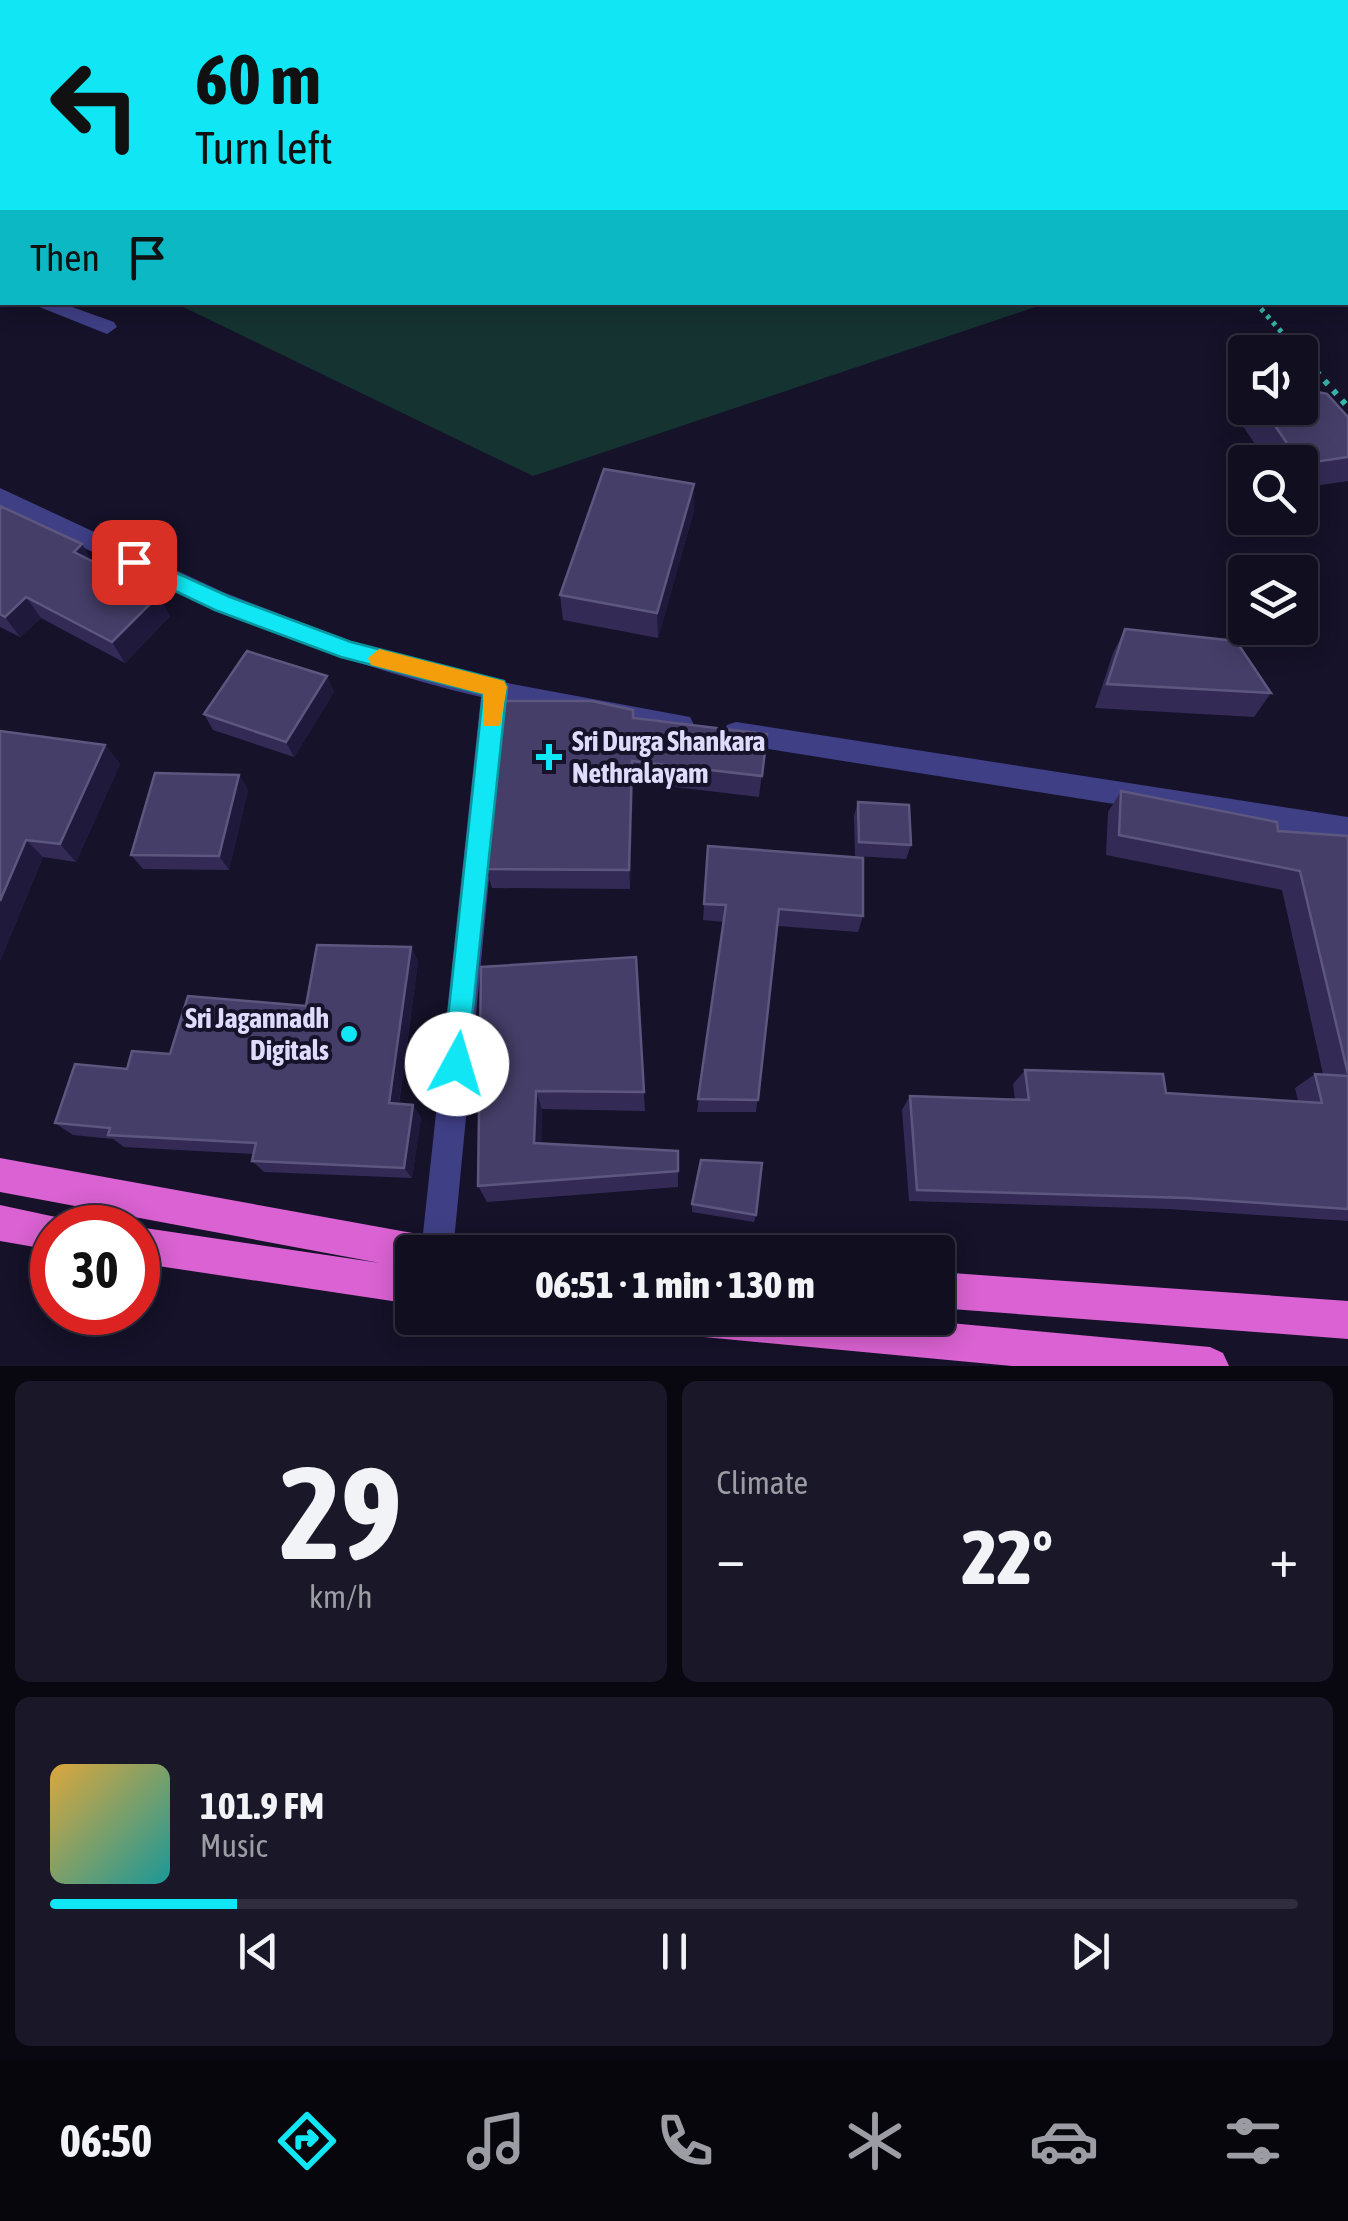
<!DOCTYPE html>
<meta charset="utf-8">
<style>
:root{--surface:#100e1f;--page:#191728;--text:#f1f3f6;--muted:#9c9ca4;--line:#302e3d;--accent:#10e6f4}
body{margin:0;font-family:"Asap Condensed",sans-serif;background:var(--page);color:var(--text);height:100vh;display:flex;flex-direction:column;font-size:38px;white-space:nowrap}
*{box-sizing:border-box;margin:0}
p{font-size:32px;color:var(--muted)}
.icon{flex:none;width:55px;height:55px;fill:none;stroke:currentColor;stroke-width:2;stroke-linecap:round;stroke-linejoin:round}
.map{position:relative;height:1366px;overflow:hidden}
.side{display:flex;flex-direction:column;gap:15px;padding:15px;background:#090811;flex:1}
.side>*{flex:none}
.guide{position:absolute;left:0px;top:0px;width:1350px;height:305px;box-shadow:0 5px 25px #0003,0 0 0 2px var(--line);background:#10e6f4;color:#111;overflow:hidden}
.buttons{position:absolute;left:1228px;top:335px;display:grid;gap:20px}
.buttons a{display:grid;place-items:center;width:90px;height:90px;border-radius:10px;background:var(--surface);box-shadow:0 5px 25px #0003,0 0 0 2px var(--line);font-size:50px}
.speed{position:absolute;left:30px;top:1205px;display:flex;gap:20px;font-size:50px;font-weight:700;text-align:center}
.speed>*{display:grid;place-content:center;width:130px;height:130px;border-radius:50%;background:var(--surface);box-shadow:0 5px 25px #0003,0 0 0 2px var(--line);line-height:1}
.speed .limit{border:15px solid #d22;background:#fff;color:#111}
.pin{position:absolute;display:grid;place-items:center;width:85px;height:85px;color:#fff;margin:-42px;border-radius:20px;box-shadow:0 5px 15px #0006}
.me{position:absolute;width:110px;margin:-55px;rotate:6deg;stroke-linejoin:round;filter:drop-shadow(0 0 8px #0008)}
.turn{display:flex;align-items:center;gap:35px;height:210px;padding:0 30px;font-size:45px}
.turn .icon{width:130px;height:130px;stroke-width:2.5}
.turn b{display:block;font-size:70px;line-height:85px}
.then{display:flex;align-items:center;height:95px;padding:0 30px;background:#0003;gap:20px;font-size:38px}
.big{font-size:75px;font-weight:800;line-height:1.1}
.side .tile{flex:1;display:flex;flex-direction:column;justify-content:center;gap:15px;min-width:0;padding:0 35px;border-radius:15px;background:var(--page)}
.side .dial{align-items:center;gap:0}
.dial b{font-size:130px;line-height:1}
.song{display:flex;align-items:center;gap:30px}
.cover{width:120px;height:120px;border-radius:15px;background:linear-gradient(135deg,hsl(40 70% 55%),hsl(180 70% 35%))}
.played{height:10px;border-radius:5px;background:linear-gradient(90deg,var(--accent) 15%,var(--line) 15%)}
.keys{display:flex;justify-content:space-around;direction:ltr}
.heat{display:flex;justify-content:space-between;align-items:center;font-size:55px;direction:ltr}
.side .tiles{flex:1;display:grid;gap:15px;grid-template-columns:1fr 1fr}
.tile:last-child{grid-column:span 2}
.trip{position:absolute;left:395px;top:1235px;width:560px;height:100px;border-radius:10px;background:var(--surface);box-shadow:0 5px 25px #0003,0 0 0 2px var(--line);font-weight:800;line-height:100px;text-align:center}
.dock{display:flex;height:160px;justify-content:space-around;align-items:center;background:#06060c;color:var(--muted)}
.dock .icon{width:70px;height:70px}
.dock .selected{color:var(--accent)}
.dock b{font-size:45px;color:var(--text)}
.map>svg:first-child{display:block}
</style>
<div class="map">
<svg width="1348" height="1366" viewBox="0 0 1348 1366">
<rect width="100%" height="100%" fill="#151229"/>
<g fill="#153331">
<path d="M0 0H1348V201V2H2V219Z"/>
<path d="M175 303V302L1047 303 533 476Z"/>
</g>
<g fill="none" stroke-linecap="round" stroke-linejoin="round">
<path stroke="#36b6aa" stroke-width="5" stroke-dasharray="4 5" stroke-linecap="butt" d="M1255 302 1292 344"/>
<path stroke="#36b6aa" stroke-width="6" stroke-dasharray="5 8" stroke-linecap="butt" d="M1290 342 1348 407"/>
<g fill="#3f3f86" fill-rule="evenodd">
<rect x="0" y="284" width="2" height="12"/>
<path d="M27 302H58L114 322 117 327 107 334Z"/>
<path d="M0 488 223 592 348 640 512 684 690 717 694 725 690 733 681 736 506 703 453 1252H421L481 697C311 657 155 585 0 506Z"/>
<path d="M736 722 1348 817V841L736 744 727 741 723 733 727 725Z"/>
</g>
<g fill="#da62d2" fill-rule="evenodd">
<path d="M0 1158 418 1234 431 1239 436 1252H412V1304L138 1263V1227L380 1263 0 1192Z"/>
<path d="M0 1205 65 1219 68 1228H52V1250L0 1241Z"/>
<path d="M938 1272 1348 1301V1339L938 1308Z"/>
<path d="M685 1318H895L1210 1347 1223 1353 1229 1366H1012L704 1337 691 1331Z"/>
</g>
</g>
<g fill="#332b56">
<path d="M1242 377H1245V408H1300L1313 391 1348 417V481L1300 488V462H1267L1228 404Z"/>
<path d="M0 506 93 562 170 616 125 663 41 618 20 637 0 627Z"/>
<path d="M694 510 658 638 563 620 560 595Z"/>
<path d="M1125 629 1271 693 1254 717 1095 708 1113 653Z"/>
<path d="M327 676 334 692 294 757 213 730 204 714Z"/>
<path d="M634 718 767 734 759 797 633 782 630 889 492 888 486 869Z"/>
<path d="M0 731 105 745 120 764 76 862 43 857 0 961Z"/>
<path d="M239 775 248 790 229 870 143 869 131 855Z"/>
<path d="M1121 791 1278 831 1348 836V1221L1169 1209 909 1201 902 1110 910 1096 1015 1100 1013 1084 1025 1070 1166 1093 1298 1101 1295 1088 1315 1074H1323L1282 890 1106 855 1108 812Z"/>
<path d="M858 802 911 845 906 859 855 856 854 816Z"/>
<path d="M708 846 863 916 858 932 777 926 756 1112H697L724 922 703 920Z"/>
<path d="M411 947 418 962 399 1104 421 1117 412 1178 264 1172 252 1161 253 1154 124 1147 113 1139 73 1135 55 1123 127 1069 306 1006Z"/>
<path d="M636 957 645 1111 542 1109 541 1144 678 1151V1187L487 1202 478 1186 481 967Z"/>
<path d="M692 1204 756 1215 754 1222 692 1212Z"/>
</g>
<g fill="#1f193c">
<path d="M694 484V510L658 638 657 613Z"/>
<path d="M82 544 95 565 74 552Z"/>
<path d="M159 595 170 616 125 663 112 642Z"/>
<path d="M26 597 41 618 20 637 5 617Z"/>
<path d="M327 676 334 692 294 757 286 742Z"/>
<path d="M105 745 120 764 76 862 60 844Z"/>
<path d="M632 761 633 782 630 889 629 870Z"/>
<path d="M239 775 248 790 229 870 219 856Z"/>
<path d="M26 840 43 857 0 961V901Z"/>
<path d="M411 947 418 962 397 1116 389 1103Z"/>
<path d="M536 1091 542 1109 541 1160 534 1143Z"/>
<path d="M413 1105 421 1117 412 1178 404 1168Z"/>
</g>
<g fill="#453e68" stroke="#5d577f" stroke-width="2.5">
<path d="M2 185V261L0 259V186Z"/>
<path d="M1300 377H1303L1313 391 1327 394 1348 417V457L1301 464 1263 408H1300Z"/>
<path d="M604 469 694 484 657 613 560 595Z"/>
<path d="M0 506 82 544 74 552 159 595 112 642 26 597 5 617 0 614Z"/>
<path d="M1125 629 1236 641 1271 693 1107 684Z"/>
<path d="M247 651 327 676 286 742 204 714Z"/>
<path d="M503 701H592L633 710V718L767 734 762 776 632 761 629 870 486 869Z"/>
<path d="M0 731 105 745 60 844 26 840 0 901Z"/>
<path d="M155 773 239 775 219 856 131 855Z"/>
<path d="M1121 791 1277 822 1278 831 1348 836V1074L1300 871 1119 835Z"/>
<path d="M858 802 909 805 911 845 859 842Z"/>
<path d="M708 846 863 858V916L779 909 758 1100 698 1099 726 905 704 904Z"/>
<path d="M317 945 411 947 389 1103 413 1105 404 1168 252 1161 256 1143 108 1135 110 1128 55 1123 75 1064 127 1069 132 1051 170 1054 188 996 306 1006Z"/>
<path d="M636 957 644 1092 536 1091 534 1143 678 1151V1171L478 1186 481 967Z"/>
<path d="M1025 1070 1163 1074 1166 1093 1322 1103 1315 1074 1348 1076V1209L1187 1198 917 1190 910 1096 1029 1100Z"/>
<path d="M701 1160 762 1163 756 1215 692 1204Z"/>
</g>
<path fill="#10e6f4" stroke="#0a969f" stroke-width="2.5" d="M134 554 230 597 351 642 504 681 507 687 466 1074 457 1078 447 1074 443 1064 483 694 341 657 215 610 127 568 124 562Z"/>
<path fill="#f59e0b" d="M379 649 504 681 507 687 500 726H484L483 694 371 665 368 658Z"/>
<g fill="#10e6f4" stroke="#151229" stroke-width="4">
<path d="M544 742h10v10h10v10h-10v10h-10v-10h-10v-10h10z"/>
<circle cx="349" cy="1034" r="10"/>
</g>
<g text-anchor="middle" stroke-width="8" stroke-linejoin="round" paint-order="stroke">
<g font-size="28" font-weight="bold" fill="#dedbfd" stroke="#151229" text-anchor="start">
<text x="572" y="751">Sri Durga Shankara<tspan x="572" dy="32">Nethralayam</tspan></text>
<text x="329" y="1028" text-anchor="end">Sri Jagannadh<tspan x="329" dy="32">Digitals</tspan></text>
</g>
</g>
</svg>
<div class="buttons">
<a><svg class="icon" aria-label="sound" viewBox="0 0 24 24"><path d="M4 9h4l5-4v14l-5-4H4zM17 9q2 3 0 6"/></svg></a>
<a><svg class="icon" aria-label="search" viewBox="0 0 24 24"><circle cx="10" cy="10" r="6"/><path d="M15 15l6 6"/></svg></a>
<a><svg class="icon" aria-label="layers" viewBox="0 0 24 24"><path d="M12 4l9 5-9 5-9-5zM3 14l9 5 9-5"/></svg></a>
</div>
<div class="speed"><div class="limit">30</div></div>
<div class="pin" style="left:134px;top:562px;background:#d93025"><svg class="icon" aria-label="arrive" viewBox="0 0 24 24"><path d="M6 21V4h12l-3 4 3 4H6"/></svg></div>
<svg class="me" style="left:457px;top:1064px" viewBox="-20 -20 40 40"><circle r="19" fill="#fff"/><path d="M0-13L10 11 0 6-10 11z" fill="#10e6f4"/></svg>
<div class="trip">06:51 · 1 min · 130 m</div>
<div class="guide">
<div class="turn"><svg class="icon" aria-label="left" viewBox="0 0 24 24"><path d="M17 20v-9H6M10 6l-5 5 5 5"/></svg><div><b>60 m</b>Turn left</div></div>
<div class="then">Then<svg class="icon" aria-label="arrive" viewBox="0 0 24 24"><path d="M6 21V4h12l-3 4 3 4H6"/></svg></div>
</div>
</div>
<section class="side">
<div class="tiles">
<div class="tile dial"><b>29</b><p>km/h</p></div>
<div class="tile"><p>Climate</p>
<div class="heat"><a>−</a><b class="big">22°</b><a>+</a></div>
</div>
<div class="tile">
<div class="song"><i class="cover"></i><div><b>101.9 FM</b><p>Music</p></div></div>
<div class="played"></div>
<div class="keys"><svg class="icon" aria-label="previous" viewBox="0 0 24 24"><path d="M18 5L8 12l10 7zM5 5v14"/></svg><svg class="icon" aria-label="pause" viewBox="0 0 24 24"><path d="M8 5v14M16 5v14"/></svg><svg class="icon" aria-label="next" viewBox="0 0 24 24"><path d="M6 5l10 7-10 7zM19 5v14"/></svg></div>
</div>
</div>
</section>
<nav class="dock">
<b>06:50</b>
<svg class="icon selected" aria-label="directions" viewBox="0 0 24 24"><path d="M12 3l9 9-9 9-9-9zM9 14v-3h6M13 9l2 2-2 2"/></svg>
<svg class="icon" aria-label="music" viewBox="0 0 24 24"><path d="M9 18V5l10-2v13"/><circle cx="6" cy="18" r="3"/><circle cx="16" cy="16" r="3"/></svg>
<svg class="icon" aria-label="phone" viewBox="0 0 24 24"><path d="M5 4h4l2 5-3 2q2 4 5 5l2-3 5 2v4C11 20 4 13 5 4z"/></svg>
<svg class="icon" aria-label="climate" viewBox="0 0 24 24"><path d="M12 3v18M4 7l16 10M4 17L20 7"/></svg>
<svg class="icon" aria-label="car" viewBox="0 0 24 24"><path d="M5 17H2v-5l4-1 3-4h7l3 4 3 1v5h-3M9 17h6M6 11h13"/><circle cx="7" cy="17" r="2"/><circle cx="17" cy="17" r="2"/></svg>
<svg class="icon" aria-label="filters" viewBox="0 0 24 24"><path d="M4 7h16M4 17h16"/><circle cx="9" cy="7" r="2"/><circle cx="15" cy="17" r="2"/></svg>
</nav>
